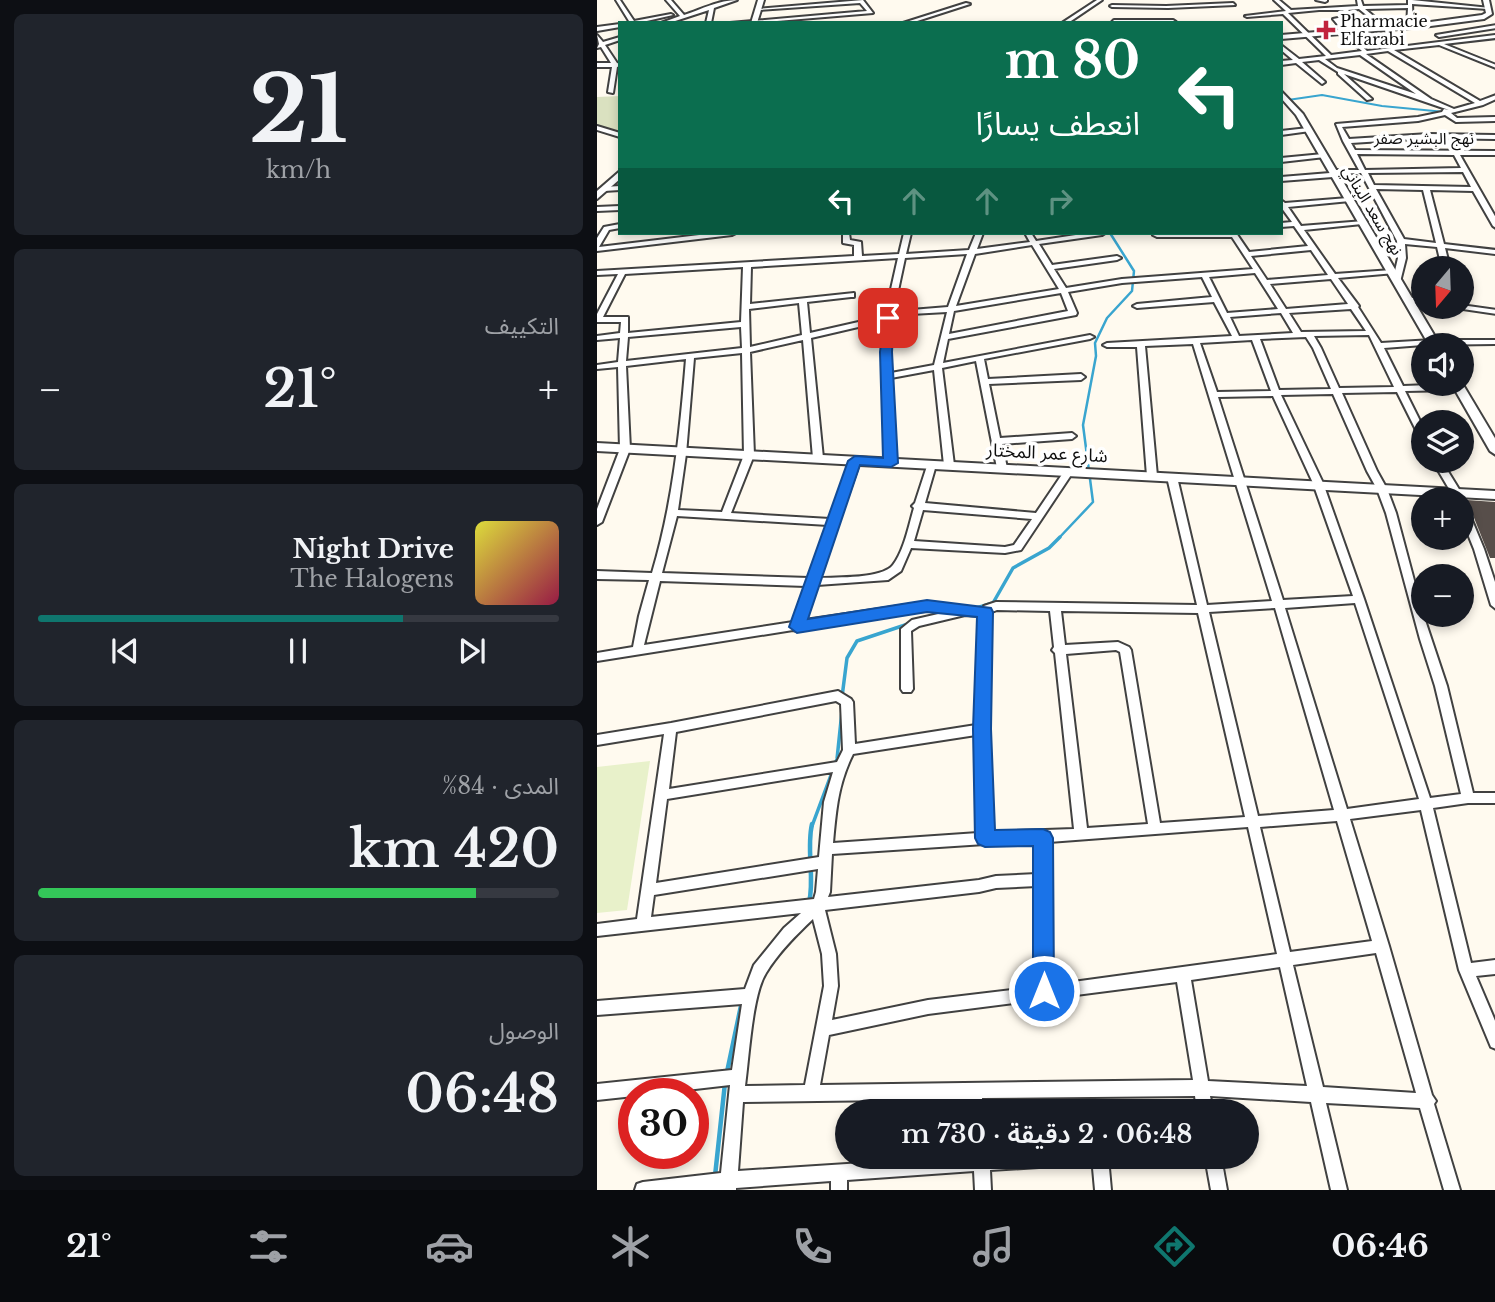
<!DOCTYPE html>
<html lang="ar">
<meta charset="utf-8">
<style>
:root{--surface:#171b24;--page:#20242c;--text:#f1f3f6;--muted:#9ea1a6;--line:#363941;--accent:#0f766e}
body{margin:0;font-family:"Libre Baskerville","Noto Sans Arabic",serif;background:var(--page);color:var(--text);direction:rtl;height:100vh;display:flex;flex-direction:column;font-size:26px;white-space:nowrap}
*{box-sizing:border-box;margin:0}
p{font-size:23px;color:var(--muted)}
.icon{flex:none;width:38px;height:38px;fill:none;stroke:currentColor;stroke-width:2;stroke-linecap:round;stroke-linejoin:round}
.map{position:relative;flex:1;overflow:hidden;direction:ltr}
.panel{display:flex;flex-direction:column;gap:14px;padding:14px;background:#0d0f14;width:597px}
.panel>*{flex:none}
.banner{position:absolute;left:21px;top:21px;width:665px;height:214px;border-radius:0px;box-shadow:0 4px 10px #0003;direction:rtl;background:#0b6e4f;color:#fff;overflow:hidden}
.needle{width:46px;rotate:199deg}
.controls{position:absolute;left:814px;top:256px;display:grid;gap:14px}
.controls a{display:grid;place-items:center;width:63px;height:63px;border-radius:50%;background:var(--surface);box-shadow:0 4px 10px #0003;font-size:35px}
.speed{position:absolute;left:21px;top:1078px;display:flex;gap:14px;font-size:35px;font-weight:700;text-align:center}
.speed>*{display:grid;place-content:center;width:91px;height:91px;border-radius:50%;background:var(--surface);box-shadow:0 4px 10px #0003;line-height:1}
.speed .limit{border:10px solid #d22;background:#fff;color:#111}
.pin{position:absolute;display:grid;place-items:center;width:60px;height:60px;color:#fff;margin:-30px;border-radius:14px;box-shadow:0 4px 10px #0006}
.me{position:absolute;width:77px;margin:-38px;rotate:0deg;stroke-linejoin:round;filter:drop-shadow(0 0 5px #0008)}
.turn{display:flex;align-items:center;gap:24px;height:147px;padding:0 28px;font-size:32px}
.turn .icon{width:91px;height:91px;stroke-width:2.5}
.turn b{display:block;font-size:49px;line-height:60px}
.lanes{display:flex;align-items:center;height:66px;padding:0 28px;background:#0003;justify-content:center;gap:35px;direction:ltr}
.lanes .off{opacity:.35}
.big{font-size:52px;font-weight:600;line-height:1.1}
.panel .card{flex:1;display:flex;flex-direction:column;justify-content:center;gap:10px;min-width:0;padding:0 24px;border-radius:10px;background:var(--page)}
.panel .dial{align-items:center;gap:0}
.dial b{font-size:91px;line-height:1}
.song{display:flex;align-items:center;gap:21px}
.cover{width:84px;height:84px;border-radius:10px;background:linear-gradient(135deg,hsl(60 70% 55%),hsl(340 70% 35%))}
.played{height:7px;border-radius:4px;background:linear-gradient(90deg,var(--accent) 70%,var(--line) 70%)}
.keys{display:flex;justify-content:space-around;direction:ltr}
.heat{display:flex;justify-content:space-between;align-items:center;font-size:38px;direction:ltr}
.charge{height:10px;border-radius:5px;background:linear-gradient(90deg,#34c759 84%,var(--line) 0)}
.trip{position:absolute;left:238px;top:1099px;width:424px;height:70px;border-radius:35px;background:var(--surface);box-shadow:0 4px 10px #0003;font-weight:600;line-height:70px;text-align:center;direction:rtl}
.tabs{display:flex;height:112px;justify-content:space-around;align-items:center;background:#090b0e;color:var(--muted)}
.tabs .icon{width:49px;height:49px}
.tabs .selected{color:var(--accent)}
.tabs b{font-size:32px;color:var(--text)}
main{display:flex;flex:1;min-height:0}
.map>svg:first-child{display:block}
</style>
<main>
<div class="map">
<svg width="899" height="1190" viewBox="0 0 899 1190">
<rect width="100%" height="100%" fill="#fffaef"/>
<path fill="#dae1c0" d="M23 96V133L0 126V97Z"/>
<path fill="#e8f1ca" d="M53 761 30 910 0 913V767Z"/>
<g fill="none" stroke-linecap="round" stroke-linejoin="round">
<path stroke="#39a5cf" stroke-width="2" d="M684 101 725 95 785 106 848 112"/>
<path stroke="#39a5cf" stroke-width="2.5" d="M461 539 496 502 486 425 499 356 498 343 510 318 535 291 537 271 513 233"/>
<g stroke="#39a5cf" stroke-width="3.5">
<path d="M376 609 396 603 416 568 452 548 463 537"/>
<path d="M245 697 250 658 260 641 314 623"/>
<path d="M215 826 240 759 245 711"/>
</g>
<g stroke="#39a5cf" stroke-width="4.5">
<path d="M212 903C218 877 209 850 215 824"/>
<path d="M130 1072 145 1001"/>
<path d="M118 1176 128 1083"/>
</g>
</g>
<path fill="#574e4a" d="M870 500 899 502V558H893Z"/>
<g fill="none" stroke-linecap="round" stroke-linejoin="round">
<g stroke="#414141" stroke-width="4">
<g id="minor">
<path d="M19 0H23L37 21 74 14 76 15 41 23H30L32 21Z"/>
<path d="M69 0H74L87 15C105 9 122 0 140 0L117 8 114 23H109L112 10 72 23H64L83 16Z"/>
<path d="M266 0 276 13 157 23H133L270 11 263 3 162 10 160 9Z"/>
<path d="M500 0H505L471 23H465Z"/>
<path d="M677 0H682L694 10 761 6 760 0H764L766 6 811 5V0H815L893 8 891 9 815 4 816 26 813 28 810 26 811 8 768 9 791 28 789 31 762 9 751 10 756 18 742 20 753 32 751 33 770 51 899 35V38L847 44 899 65V68L842 45 797 50 883 101 899 95V99L886 105 854 113 860 118 899 117V121L859 122 848 115 821 121 745 127 752 139 832 134 899 135V139L832 138 754 143 758 150 899 151V155H863L899 218V228L896 226 876 191 833 190 847 244 899 250V254L848 248 853 268H845L840 247 808 244 809 258 803 282 796 280 798 273 741 278 762 306 761 307 784 343 836 340H899V344L826 345 787 348 806 386 861 384 865 387 861 390 808 391 826 427V439L822 436 800 392 745 393 780 471 790 489 799 513 826 614 850 686 876 793H899V803H871L836 808 874 963 899 960V974L879 976 899 1023V1049L894 1047 862 970 824 810 753 819 792 946 835 1095 839 1101 837 1104 863 1190H847L823 1108 729 1103 750 1190H734L714 1102 613 1096 616 1111H600L598 1096 385 1098 386 1111H370V1099L146 1102 141 1171 358 1157H481L479 1163 473 1165 393 1170 394 1190H378L377 1171 250 1180V1190H234V1181L139 1188V1190H38L40 1184 46 1182 124 1173 133 1085 55 1094H37V1096L0 1100V1084L135 1070 145 1004 0 1015V1001L148 989 157 965 187 928 204 913 0 936V924L40 919 67 734 0 745V735L74 723 241 691 254 699 256 702 258 744 379 725 382 616 368 615 322 626 314 631 316 689 314 692H306L304 689V629L315 620 350 612C305 607 249 621 205 629L200 631 196 630 0 661V653L36 647 42 616 52 580 0 579V571L55 573C76 503 83 432 89 359L29 366 33 449 5 522 0 525V509L23 449 21 367 0 369V365L21 362 23 338 0 340V336L23 333 24 322H0V314L21 274 0 275V271L257 256V245L246 243V233H252L253 240 264 242 265 256 302 254 307 233H314L309 254 372 250 379 233H386L380 249 433 242 428 233H434L439 241 492 233H508L505 235 442 244 455 265 520 256 524 258 520 260 457 269 469 288 525 279 656 269 635 237H560L556 235 560 233H639L652 252 711 246 697 226 684 227V223L695 222 684 207V200L688 203 751 198 753 199V201L691 207 704 226 767 221 768 222 765 224 707 230 738 274 795 270 798 271 801 258 800 241 764 173 738 174V176L736 177 684 181V177L733 173V171L735 170H762L746 141 739 124 821 117 845 112 847 109 852 110 747 74 775 99 770 100 741 74V72L722 60 705 62 727 81 728 82 725 84 699 63 684 65V61L696 60 684 50V45L702 59 729 56 686 14 650 17 648 16 689 11ZM722 10H746L751 16 736 19 746 31 744 33 765 51 734 55 691 13ZM791 51 878 103 857 109 834 99 769 54ZM763 55 819 94 740 68 728 59ZM760 154 857 155 864 168 768 170ZM866 172 874 187 777 185 771 173ZM779 189 826 190 839 243 807 239ZM435 245 462 289 359 306 378 254ZM714 250 731 275 670 280 654 256ZM370 254 351 307 314 310 296 314 308 258ZM301 258 288 316 213 333 210 302 254 297H257V293L153 304 154 267ZM146 267 144 322 31 333V317H6L28 274ZM658 273 681 309 630 313 612 277ZM605 277 615 297 540 304 536 306 540 308 617 302 635 336 510 343 506 345 510 347H540L550 476 555 479 560 476 548 346 596 344 675 601 610 605 580 477 575 474 570 477 600 605 399 602 387 606 386 609 330 602 208 620 220 585 291 580 304 571 314 548 408 553 424 550 476 472 471 469 468 470 439 513 328 503 339 465 337 463H331L318 503 315 506 317 508C312 525 307 551 296 565 285 579 240 577 222 578L263 461 261 459 258 458 253 461 233 519 134 513 157 455 153 352 206 340 216 458 221 461 226 458 214 338 287 321 285 352 289 463 294 466 299 463 294 378 337 370 347 465 352 468 357 465 345 368 379 361 400 468 405 471 410 468 405 444 475 439 479 436 475 433 403 438 392 384 484 380 488 377 484 374 391 379 387 359 493 339 497 337 493 335 346 363 351 339 479 315 480 313 471 292 525 283ZM734 279 751 304 689 309 673 284ZM464 293 471 311 352 334 357 311ZM202 303 205 335 153 347 152 309ZM754 309 769 331 704 332 692 313ZM350 312 337 365 294 373 293 352 295 319 314 314ZM684 313 696 333 642 336 633 317ZM144 327 145 348 29 361 31 337ZM772 335 797 387 742 388 724 348 717 336ZM709 337 716 348 734 389 682 390 663 339ZM655 340 674 391 620 392 603 343ZM145 353 147 455 125 512 81 510 89 454 97 358ZM736 394 770 471 780 489 789 513 823 639 838 686 864 794 833 798 767 599 726 483 684 395ZM676 396 716 483 756 596 686 600 621 397ZM326 510 435 519 417 545 408 547 317 541ZM80 516 231 525 212 578 65 573ZM63 581 209 586 196 622 47 645ZM758 603 822 799 750 809 688 608ZM678 608 737 810 661 816 612 612ZM400 610 453 611 457 647 455 650 458 653 477 829 394 832 391 729 392 617 395 612ZM464 611 601 613 648 817 563 823 534 650 532 647 521 642 468 645ZM519 650 523 652 551 824 490 828 469 654ZM239 701 244 704 246 750 240 762 72 789 79 732ZM379 735 381 833 236 843C239 810 241 784 256 754ZM236 772 227 802 222 857 59 883 70 799ZM740 821 775 941 693 952 663 827ZM651 827 680 954 454 985 452 842ZM440 843V874L399 876 382 880 231 897 233 892 235 854 388 844ZM221 869 219 892 217 899 54 917 57 895ZM440 886V987L331 1000 235 1020 241 986 239 954 228 910 382 892 399 888ZM216 919 225 954 227 986 208 1085 148 1086C152 1058 155 995 169 973 181 953 199 935 216 919ZM779 953 819 1093 726 1087 696 965ZM683 967 710 1086 611 1081 594 980ZM580 982 596 1080 223 1085 232 1035 331 1014Z"/>
<path d="M719 0H730V1L728 2Z"/>
<path d="M369 3 373 4 314 23H306Z"/>
<path d="M636 3 638 5 571 8 515 7 513 6 515 5 569 6Z"/>
<path d="M517 20H576L579 22H515Z"/>
<path d="M23 24V27L0 31V27Z"/>
<path d="M899 25V28L842 37 839 35Z"/>
<path d="M0 35 6 42 23 37V40L8 45 20 63 23 64V66L20 67 16 93 11 92 15 67H0V63H14L4 47 0 48 2 44Z"/>
<path d="M0 126 23 133V137L0 130Z"/>
<path d="M711 128 714 130 713 131 684 135V131Z"/>
<path d="M726 154 728 155V157L684 162V158Z"/>
<path d="M23 186V190L7 191 4 189 7 187Z"/>
<path d="M23 206V210L0 211V207Z"/>
<path d="M23 224V228L12 230 2 247 119 233H139L135 235 0 251V238L7 227Z"/>
<path d="M807 297 826 299V303L807 301Z"/>
<path d="M864 305 899 310V314L859 308 855 306H864Z"/>
<path d="M835 460H844L868 499 867 501 887 549 899 585V609L894 605 877 549 864 517V499H858Z"/>
<path d="M495 1157H511L514 1190H498Z"/>
<path d="M608 1157H624L630 1190H614Z"/>
</g>
</g>
<g stroke="#414141" stroke-width="4">
<g id="tertiary">
<path d="M161 0H167L160 23H154Z"/>
<path d="M886 0H892L895 14 887 19 826 27 684 39V35L826 23 885 15 889 13Z"/>
<path d="M684 91 706 114 843 345H832L699 115 684 98Z"/>
<path d="M23 171V179L0 199V191Z"/>
<path d="M854 383H865L899 440V455L893 451Z"/>
<path d="M0 443 899 491V499L0 451Z"/>
</g>
</g>
<use href="#minor" fill="#fff" fill-rule="evenodd"/>
<use href="#tertiary" fill="#fff" fill-rule="evenodd"/>
</g>
<path fill="#1a73e8" stroke="#114b97" stroke-width="2" d="M287 316 297 318 295 352 301 463 294 467 263 465 211 619 330 600 394 608 396 612 394 729 398 830 446 829 453 832 456 838 457 991 454 999 447 1002 439 999 436 991V846L388 847 381 844 378 838 376 729 380 617 330 612 200 633 192 627 251 461 258 456 286 458 283 352Z"/>
<path fill="#c1233d" stroke="#fff" stroke-width="2.5" d="M725.5 19.5h7v7h7v7h-7v7h-7v-7h-7v-7h7z"/>
<g text-anchor="middle" stroke-width="7" stroke-linejoin="round" paint-order="stroke">
<g font-size="16" fill="#0e0e0e" stroke="#fff" text-anchor="start">
<text x="743" y="27">Pharmacie<tspan x="743" dy="18">Elfarabi</tspan></text>
</g>
<g font-size="16" fill="#0e0e0e" stroke="#fff">
<text x="827" y="144">نهج البشير صفر</text>
<text transform="translate(776 210) rotate(59)" y="6">نهج سعد البناني</text>
</g>
<g font-size="18" fill="#0e0e0e" stroke="#fff">
<text transform="translate(450 453) rotate(3)" y="6">شارع عمر المختار</text>
</g>
</g>
</svg>
<div class="controls">
<a><svg class="needle" viewBox="-14 -14 28 28"><path d="M0-13l5 13h-10z" fill="#e53935"/><path d="M0 13l5-13h-10z" fill="#9ea1a6"/></svg></a>
<a><svg class="icon" aria-label="sound" viewBox="0 0 24 24"><path d="M4 9h4l5-4v14l-5-4H4zM17 9q2 3 0 6"/></svg></a>
<a><svg class="icon" aria-label="layers" viewBox="0 0 24 24"><path d="M12 4l9 5-9 5-9-5zM3 14l9 5 9-5"/></svg></a>
<a>+</a>
<a>−</a>
</div>
<div class="speed"><div class="limit">30</div></div>
<div class="pin" style="left:291px;top:318px;background:#d93025"><svg class="icon" aria-label="arrive" viewBox="0 0 24 24"><path d="M6 21V4h12l-3 4 3 4H6"/></svg></div>
<svg class="me" style="left:447px;top:991px" viewBox="-20 -20 40 40"><circle r="17" fill="#1a73e8" stroke="#fff" stroke-width="3"/><path d="M0-11L8 9 0 5-8 9z" fill="#fff"/></svg>
<div class="trip">06:48 · 2 دقيقة · 730 m</div>
<div class="banner">
<div class="turn"><svg class="icon" aria-label="left" viewBox="0 0 24 24"><path d="M17 20v-9H6M10 6l-5 5 5 5"/></svg><div><b>80 m</b>انعطف يسارًا</div></div>
<div class="lanes"><svg class="icon" aria-label="left" viewBox="0 0 24 24"><path d="M17 20v-9H6M10 6l-5 5 5 5"/></svg><svg class="icon off" aria-label="ahead" viewBox="0 0 24 24"><path d="M12 20V5M6 11l6-6 6 6"/></svg><svg class="icon off" aria-label="ahead" viewBox="0 0 24 24"><path d="M12 20V5M6 11l6-6 6 6"/></svg><svg class="icon off" aria-label="right" viewBox="0 0 24 24"><path d="M7 20v-9h11M14 6l5 5-5 5"/></svg></div>
</div>
</div>
<section class="panel">
<div class="card dial"><b>21</b><p>km/h</p></div>
<div class="card"><p>التكييف</p>
<div class="heat"><a>−</a><b class="big">21°</b><a>+</a></div>
</div>
<div class="card">
<div class="song"><i class="cover"></i><div><b>Night Drive</b><p>The Halogens</p></div></div>
<div class="played"></div>
<div class="keys"><svg class="icon" aria-label="previous" viewBox="0 0 24 24"><path d="M18 5L8 12l10 7zM5 5v14"/></svg><svg class="icon" aria-label="pause" viewBox="0 0 24 24"><path d="M8 5v14M16 5v14"/></svg><svg class="icon" aria-label="next" viewBox="0 0 24 24"><path d="M6 5l10 7-10 7zM19 5v14"/></svg></div>
</div>
<div class="card"><p>المدى · 84%</p><b class="big">420 km</b><div class="charge"></div></div>
<div class="card"><p>الوصول</p><b class="big">06:48</b></div>
</section>
</main>
<nav class="tabs">
<b>06:46</b>
<svg class="icon selected" aria-label="directions" viewBox="0 0 24 24"><path d="M12 3l9 9-9 9-9-9zM9 14v-3h6M13 9l2 2-2 2"/></svg>
<svg class="icon" aria-label="music" viewBox="0 0 24 24"><path d="M9 18V5l10-2v13"/><circle cx="6" cy="18" r="3"/><circle cx="16" cy="16" r="3"/></svg>
<svg class="icon" aria-label="phone" viewBox="0 0 24 24"><path d="M5 4h4l2 5-3 2q2 4 5 5l2-3 5 2v4C11 20 4 13 5 4z"/></svg>
<svg class="icon" aria-label="climate" viewBox="0 0 24 24"><path d="M12 3v18M4 7l16 10M4 17L20 7"/></svg>
<svg class="icon" aria-label="car" viewBox="0 0 24 24"><path d="M5 17H2v-5l4-1 3-4h7l3 4 3 1v5h-3M9 17h6M6 11h13"/><circle cx="7" cy="17" r="2"/><circle cx="17" cy="17" r="2"/></svg>
<svg class="icon" aria-label="filters" viewBox="0 0 24 24"><path d="M4 7h16M4 17h16"/><circle cx="9" cy="7" r="2"/><circle cx="15" cy="17" r="2"/></svg>
<b>21°</b>
</nav>
